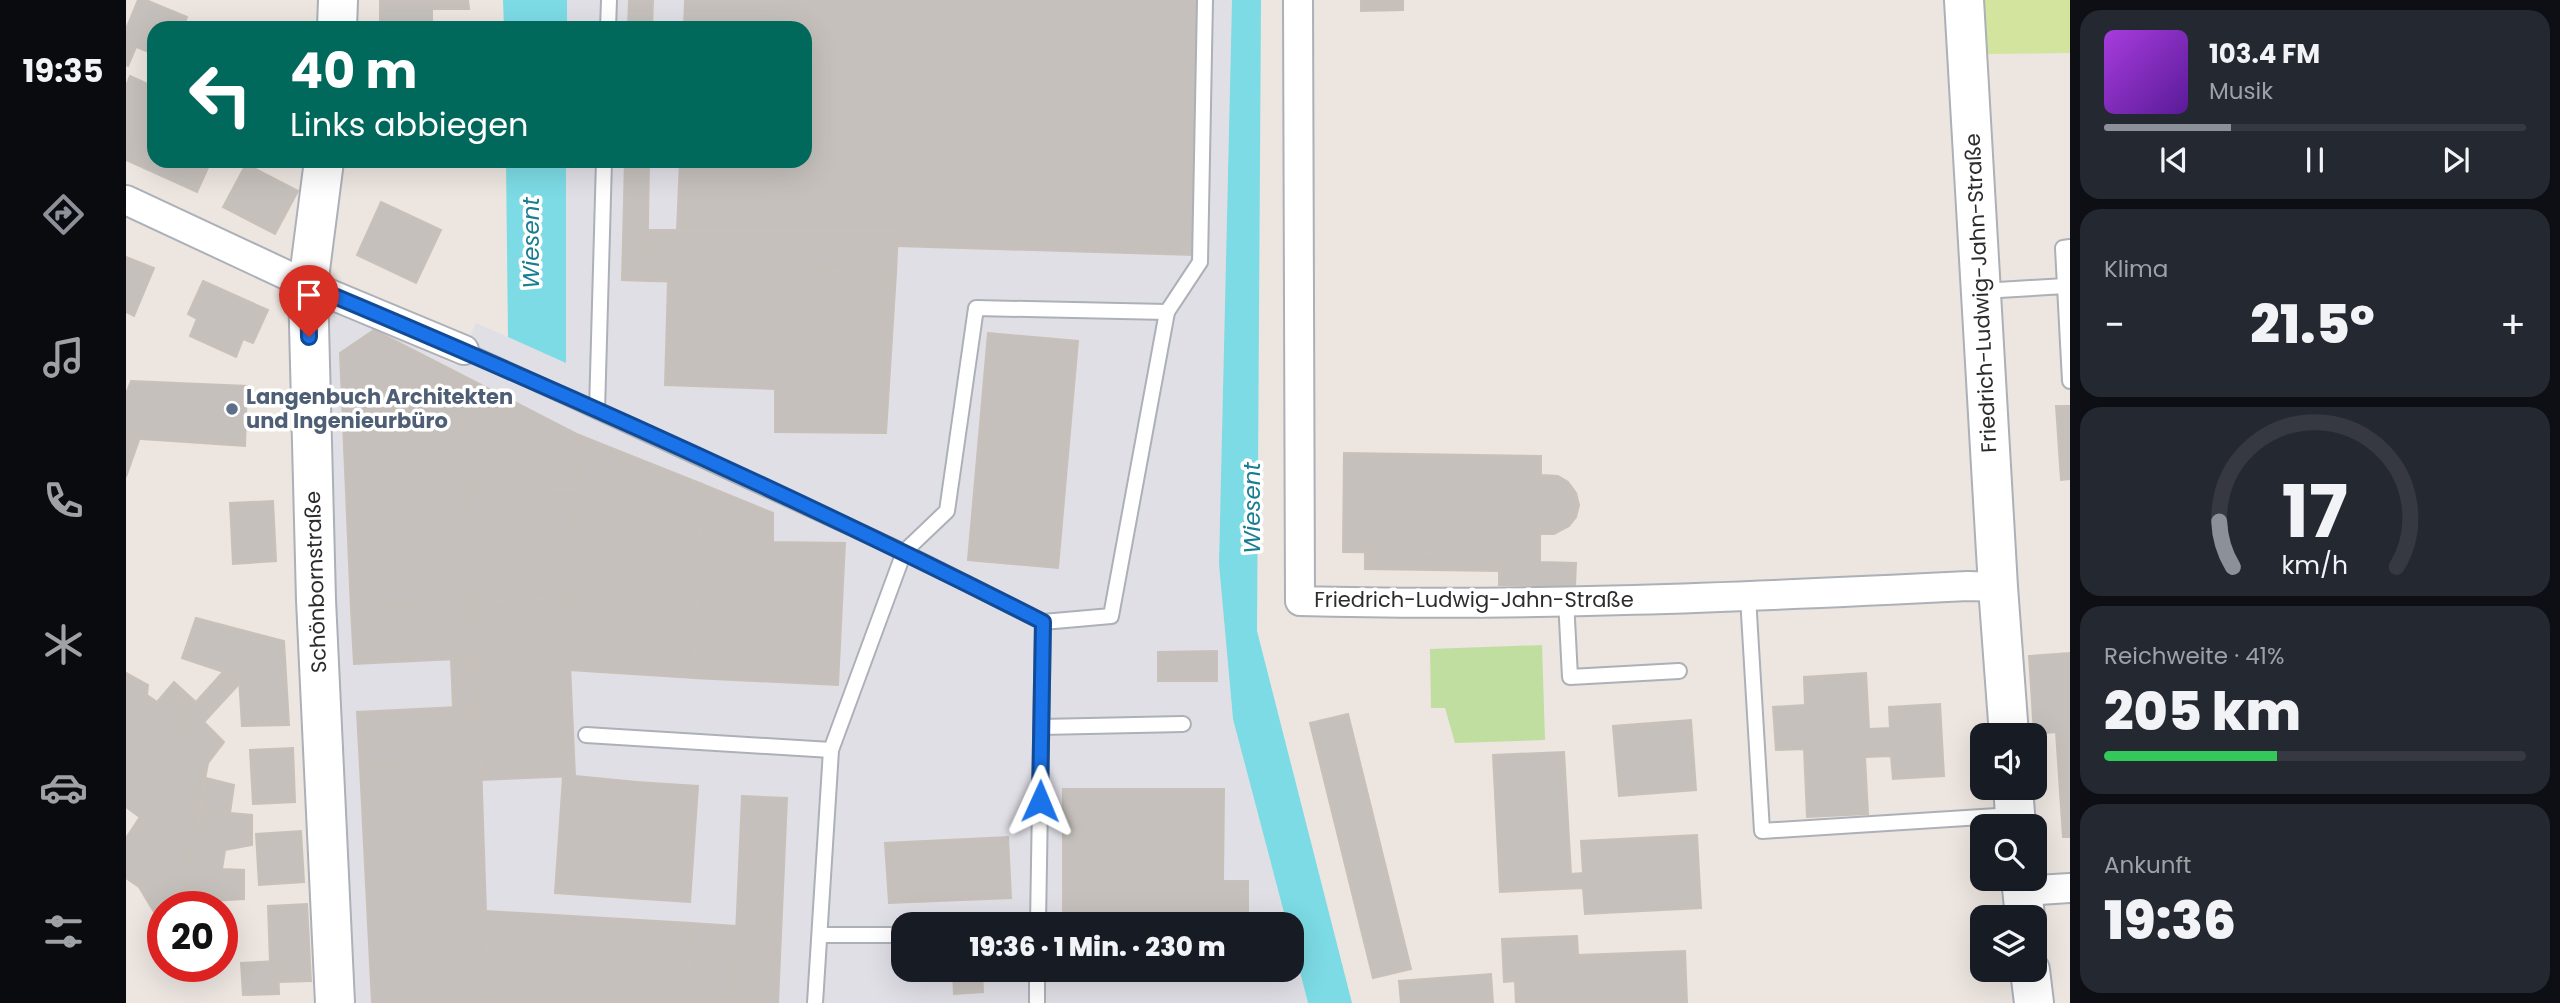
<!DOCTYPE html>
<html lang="de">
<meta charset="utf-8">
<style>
:root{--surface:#171b24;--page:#242831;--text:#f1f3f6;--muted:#9ea1a6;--line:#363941;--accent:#8c9099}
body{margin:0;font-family:Poppins,sans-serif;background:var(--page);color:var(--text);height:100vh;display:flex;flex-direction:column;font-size:26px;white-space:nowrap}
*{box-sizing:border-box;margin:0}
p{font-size:23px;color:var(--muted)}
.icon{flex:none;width:38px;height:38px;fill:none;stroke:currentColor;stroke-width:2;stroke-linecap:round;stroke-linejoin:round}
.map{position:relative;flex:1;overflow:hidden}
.sheet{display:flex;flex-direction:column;gap:10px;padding:10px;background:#0d0f14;width:490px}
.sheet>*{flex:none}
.hud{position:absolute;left:21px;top:21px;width:665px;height:147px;border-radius:21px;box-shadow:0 7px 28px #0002;background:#00695c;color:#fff;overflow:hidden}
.buttons{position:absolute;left:1844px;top:723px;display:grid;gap:14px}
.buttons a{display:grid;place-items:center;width:77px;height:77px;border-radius:14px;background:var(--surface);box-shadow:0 7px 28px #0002;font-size:35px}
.speed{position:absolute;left:21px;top:891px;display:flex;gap:14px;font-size:35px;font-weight:700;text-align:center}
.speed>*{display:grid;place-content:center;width:91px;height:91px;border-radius:50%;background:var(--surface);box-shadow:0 7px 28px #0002;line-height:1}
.speed .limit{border:10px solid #d22;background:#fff;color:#111}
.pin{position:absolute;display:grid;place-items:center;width:60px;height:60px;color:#fff;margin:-72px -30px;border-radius:50% 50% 50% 0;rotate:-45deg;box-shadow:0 0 7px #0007}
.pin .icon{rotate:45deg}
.me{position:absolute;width:77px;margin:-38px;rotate:1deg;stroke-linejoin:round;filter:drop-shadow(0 0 5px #0008)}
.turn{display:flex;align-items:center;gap:24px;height:147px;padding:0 28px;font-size:32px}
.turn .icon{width:91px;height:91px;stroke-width:2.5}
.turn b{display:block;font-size:49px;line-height:60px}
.big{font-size:52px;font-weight:800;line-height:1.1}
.sheet .tile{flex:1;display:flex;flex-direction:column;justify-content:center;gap:10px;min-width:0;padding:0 24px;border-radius:21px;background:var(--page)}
.sheet .dial{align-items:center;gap:0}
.dial svg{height:182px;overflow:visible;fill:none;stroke:var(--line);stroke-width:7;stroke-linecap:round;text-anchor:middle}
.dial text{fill:var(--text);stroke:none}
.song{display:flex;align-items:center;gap:21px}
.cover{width:84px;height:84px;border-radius:10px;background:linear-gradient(135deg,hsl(280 70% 55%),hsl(270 70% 35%))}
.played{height:7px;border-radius:4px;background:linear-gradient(90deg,var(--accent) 30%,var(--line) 30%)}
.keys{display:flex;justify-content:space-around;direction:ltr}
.heat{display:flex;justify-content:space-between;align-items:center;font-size:38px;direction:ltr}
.charge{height:10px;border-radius:5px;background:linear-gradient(90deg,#34c759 41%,var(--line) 0)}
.trip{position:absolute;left:765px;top:912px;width:413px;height:70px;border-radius:21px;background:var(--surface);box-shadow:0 7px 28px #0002;font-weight:800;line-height:70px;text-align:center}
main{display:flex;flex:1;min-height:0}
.tabs{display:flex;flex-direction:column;width:126px;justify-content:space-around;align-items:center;background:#090b0e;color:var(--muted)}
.tabs .icon{width:49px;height:49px}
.tabs .selected{color:var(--accent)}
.tabs b{font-size:32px;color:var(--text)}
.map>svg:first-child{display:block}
</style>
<main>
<nav class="tabs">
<b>19:35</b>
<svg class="icon selected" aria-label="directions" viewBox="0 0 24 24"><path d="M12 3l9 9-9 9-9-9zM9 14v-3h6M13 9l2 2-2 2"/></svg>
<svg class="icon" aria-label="music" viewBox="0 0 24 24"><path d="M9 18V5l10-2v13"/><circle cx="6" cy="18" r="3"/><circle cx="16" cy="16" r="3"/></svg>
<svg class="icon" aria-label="phone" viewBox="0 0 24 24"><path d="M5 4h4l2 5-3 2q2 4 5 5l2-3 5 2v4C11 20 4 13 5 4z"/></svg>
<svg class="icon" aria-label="climate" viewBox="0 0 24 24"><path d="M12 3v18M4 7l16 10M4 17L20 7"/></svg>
<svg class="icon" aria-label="car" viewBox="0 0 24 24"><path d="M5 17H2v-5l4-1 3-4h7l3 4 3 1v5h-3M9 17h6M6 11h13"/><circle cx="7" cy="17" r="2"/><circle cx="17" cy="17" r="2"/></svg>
<svg class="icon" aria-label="filters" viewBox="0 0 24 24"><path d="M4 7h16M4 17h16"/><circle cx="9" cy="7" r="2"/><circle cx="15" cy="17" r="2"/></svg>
</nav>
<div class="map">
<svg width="1944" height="1003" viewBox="0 0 1944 1003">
<rect width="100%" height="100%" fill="#ece5e0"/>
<path fill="#e0dfe6" d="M441 0H1106L1093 564 1107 719 1161 924H777V970H1166V941L1182 1003H224L193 303 331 366 350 323 439 362 440 161H679V28H441Z"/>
<path fill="#c1dea1" d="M1416 645 1419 740 1329 743 1319 708H1305L1304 649Z"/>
<path fill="#d3e49e" d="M1858 0H1944V53L1859 54Z"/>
<g fill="#7cdbe5">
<path d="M377 0H441V28H378Z"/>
<path d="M1106 0H1135L1131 631 1226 1003H1182L1166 941V924H1161L1107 719 1093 564Z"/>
<path d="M380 161H440V363L382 337Z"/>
</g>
<g fill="#c5c0bb" stroke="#c8c0b9" stroke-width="2">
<path d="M12 0H20L61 17 57 28H28V54L0 43V29Z"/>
<path d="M342 0 343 9H306V0Z"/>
<path d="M503 0H527L526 28H502Z"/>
<path d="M559 0H1071L1068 255 771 246 772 230H551L554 161H679V28H558Z"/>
<path d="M1235 0H1277V10L1235 11Z"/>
<rect x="254" y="1" width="52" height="27"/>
<path d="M0 43 10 47 2 66 0 65Z"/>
<path d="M4 76 28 87V161H85L71 192 0 160V86Z"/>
<path d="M499 161H523L521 281 496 280Z"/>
<path d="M120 164 172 191 149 234 97 207Z"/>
<path d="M255 202 315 230 290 283 231 255Z"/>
<path d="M522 230H772L770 273 677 270V284L521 281Z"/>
<path d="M0 257 28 268 8 316 0 312Z"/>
<path d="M677 270 770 273 760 433 649 432V389L539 385 542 281 677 284Z"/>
<path d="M77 281 142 310 127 343 117 339 110 357 64 336 71 319 62 314Z"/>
<path d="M248 330 453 435 451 489 339 488 348 602 225 609 214 353Z"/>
<path d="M862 333 952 341 932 568 842 560Z"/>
<path d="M5 381 121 386 119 446 0 438V394Z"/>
<path d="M1930 406H1944V479L1935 480Z"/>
<path d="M453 435 576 484 568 678 444 670 441 598 451 489Z"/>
<path d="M0 438 13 440 0 477Z"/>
<path d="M1218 453 1415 456V475L1432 476 1442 482 1450 493 1453 505 1450 517 1443 526 1428 534H1414V562L1450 563 1449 586 1373 585V554L1217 552Z"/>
<path d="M576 484 647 513V542L719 543 712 685 568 678Z"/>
<path d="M339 488 451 489 441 598 348 602Z"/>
<path d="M147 501 150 561 107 564 104 503Z"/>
<path d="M1239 552 1373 554V571L1239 569Z"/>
<path d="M441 598 449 776 355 780 348 602Z"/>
<path d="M348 602 350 658 228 664 225 609Z"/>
<path d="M70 618 158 641 163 725 116 726 113 677 56 658Z"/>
<path d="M1091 651V681H1032V652Z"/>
<path d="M1944 653V837H1937L1930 732 1908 734 1903 656Z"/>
<path d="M350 658 352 706 327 707 325 659Z"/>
<path d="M97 672 113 677V684L78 722 98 742 82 763 49 725Z"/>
<path d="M0 673 22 685 21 695 31 702 82 763 65 855 0 807Z"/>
<path d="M1740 673 1743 729 1764 728 1763 707 1814 704 1818 776 1767 779 1765 756 1739 757 1742 814 1681 817 1678 749 1650 750 1647 707 1679 705 1678 677Z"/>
<path d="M48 682 70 702 49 725 31 702Z"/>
<path d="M352 706 355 761 234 767 231 712Z"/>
<path d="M1222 714 1285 969 1247 978 1184 723Z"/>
<path d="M1565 720 1570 790 1493 796 1487 726Z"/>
<path d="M167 748 169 802 127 804 124 750Z"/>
<path d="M1438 752 1445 874 1457 873 1455 841 1571 835 1575 908 1459 914 1457 888 1374 892 1367 755Z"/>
<path d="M355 761 363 1003H246L234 767Z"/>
<path d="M449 776 510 782 502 898 429 893 437 777Z"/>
<path d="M80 778 108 785 104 813 74 814Z"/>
<path d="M510 782 572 786 564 902 502 898Z"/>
<path d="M937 789H1098L1097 881H1122V924H937Z"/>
<path d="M616 796 661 798 652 1003H607Z"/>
<path d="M104 813 126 815V845L99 850 96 869 118 870V899L51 903 74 814Z"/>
<path d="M14 817 65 855 50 906H37V927L13 887 0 878V838Z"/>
<path d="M175 831 178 882 133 885 130 834Z"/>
<path d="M882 837 885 898 763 903 759 843Z"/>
<path d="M181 904 185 981 153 982 152 961 144 962 142 906Z"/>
<path d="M360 911 564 923 562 1003H363Z"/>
<path d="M564 923 610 926 607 1003H562Z"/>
<path d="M1451 936 1452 955 1559 951 1561 1003H1390L1389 981 1378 982 1376 939Z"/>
<path d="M152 961 153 994 117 995 115 963Z"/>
<path d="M827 970H856L857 992 828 994Z"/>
<rect x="937" y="970" width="185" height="6"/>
<path d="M1365 974 1367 1003H1275L1273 981Z"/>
</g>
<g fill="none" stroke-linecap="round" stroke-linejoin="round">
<g stroke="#acb0b7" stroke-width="18">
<g id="lane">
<path d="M482 28 483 0"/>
<path d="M1939 286 1937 248 1944 247"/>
<path d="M1856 291 1939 286 1944 381"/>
<path d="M338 350 778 552 705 750 689 1003"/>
<path d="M471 411 478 161"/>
<path d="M1622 597 1636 831 1887 815"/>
<path d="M1440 600 1444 677 1553 671"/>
<path d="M917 622 985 616 1041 312 1074 262 1079 0"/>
<path d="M915 727 1057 724"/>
<path d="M460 735 705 750"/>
<path d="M912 924 917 622 778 552 821 511 850 308 1041 312"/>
<path d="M694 935H777"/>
<path d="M911 1003V970"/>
</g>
</g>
<g stroke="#acb0b7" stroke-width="32">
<g id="street">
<path d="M1172 0 1174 601C1396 607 1620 597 1842 586L1872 587"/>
<path d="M0 200 182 285 338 350"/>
<path d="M1896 891 1944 888"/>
</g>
</g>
<g stroke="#acb0b7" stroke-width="42">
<g id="secondary">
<path d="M1838 0 1872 587 1883 735"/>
<path d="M211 28 212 0"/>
<path d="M198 161 182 285 190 600 209 1003"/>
<path d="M1887 788 1890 826"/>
<path d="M1895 878 1899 917"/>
<path d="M1904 970 1908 1003"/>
</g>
</g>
<use href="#lane" stroke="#fff" stroke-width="14"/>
<use href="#street" stroke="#fff" stroke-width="28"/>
<use href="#secondary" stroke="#fff" stroke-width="38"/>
</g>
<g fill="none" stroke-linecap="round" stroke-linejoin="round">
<g stroke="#114b97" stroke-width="18">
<path id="route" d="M183 337 182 285C431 389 677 500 917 622L914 801"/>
</g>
<use href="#route" stroke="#1a73e8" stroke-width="12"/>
</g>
<circle fill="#5c6f8a" stroke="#fff" stroke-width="2.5" cx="106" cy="409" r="7"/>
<g text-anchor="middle" stroke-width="7" stroke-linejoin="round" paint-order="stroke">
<g font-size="21" fill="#2c2c2c" stroke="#fff">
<text transform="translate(1855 293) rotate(-93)" y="7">Friedrich-Ludwig-Jahn-Straße</text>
<text transform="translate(190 582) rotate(-92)" y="7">Schönbornstraße</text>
<text x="1348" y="607">Friedrich-Ludwig-Jahn-Straße</text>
</g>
<g font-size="21" font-weight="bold" fill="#4e5e75" stroke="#fff" text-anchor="start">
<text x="120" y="404">Langenbuch Architekten<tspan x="120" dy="24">und Ingenieurbüro</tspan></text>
</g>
<g font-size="23" font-style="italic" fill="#197e93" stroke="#fff">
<text transform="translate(405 243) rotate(-90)" y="8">Wiesent</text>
<text transform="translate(1126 508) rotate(-90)" y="8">Wiesent</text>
</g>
</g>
</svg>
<div class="buttons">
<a><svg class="icon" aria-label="sound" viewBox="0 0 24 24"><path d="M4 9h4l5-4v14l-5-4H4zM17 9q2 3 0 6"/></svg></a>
<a><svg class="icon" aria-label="search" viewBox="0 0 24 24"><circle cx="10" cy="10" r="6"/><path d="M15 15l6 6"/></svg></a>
<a><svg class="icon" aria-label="layers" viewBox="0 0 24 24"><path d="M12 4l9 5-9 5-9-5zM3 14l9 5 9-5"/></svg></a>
</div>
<div class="speed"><div class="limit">20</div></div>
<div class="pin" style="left:183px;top:337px;background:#d93025"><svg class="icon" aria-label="arrive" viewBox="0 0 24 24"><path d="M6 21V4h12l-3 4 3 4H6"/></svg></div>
<svg class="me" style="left:914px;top:801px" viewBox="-20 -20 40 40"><path d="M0-17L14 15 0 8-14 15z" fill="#1a73e8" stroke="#fff" stroke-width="4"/></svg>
<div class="trip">19:36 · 1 Min. · 230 m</div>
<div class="hud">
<div class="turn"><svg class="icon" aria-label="left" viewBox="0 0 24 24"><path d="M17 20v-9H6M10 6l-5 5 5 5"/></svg><div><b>40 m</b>Links abbiegen</div></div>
</div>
</div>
<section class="sheet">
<div class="tile">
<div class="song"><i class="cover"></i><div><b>103.4 FM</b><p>Musik</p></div></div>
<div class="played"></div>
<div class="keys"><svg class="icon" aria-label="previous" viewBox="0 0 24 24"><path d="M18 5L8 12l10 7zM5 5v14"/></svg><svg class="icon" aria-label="pause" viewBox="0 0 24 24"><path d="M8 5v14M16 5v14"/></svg><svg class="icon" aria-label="next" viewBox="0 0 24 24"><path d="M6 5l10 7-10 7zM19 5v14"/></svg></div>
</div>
<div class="tile"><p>Klima</p>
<div class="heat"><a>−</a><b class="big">21.5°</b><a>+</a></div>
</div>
<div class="tile dial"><svg viewBox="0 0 100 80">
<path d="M14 69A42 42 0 1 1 86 69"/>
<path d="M14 69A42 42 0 0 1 8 49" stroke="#8c9099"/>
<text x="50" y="56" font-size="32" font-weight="700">17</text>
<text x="50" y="72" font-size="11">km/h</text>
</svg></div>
<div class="tile"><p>Reichweite · 41%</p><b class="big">205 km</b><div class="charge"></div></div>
<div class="tile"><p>Ankunft</p><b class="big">19:36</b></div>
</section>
</main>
